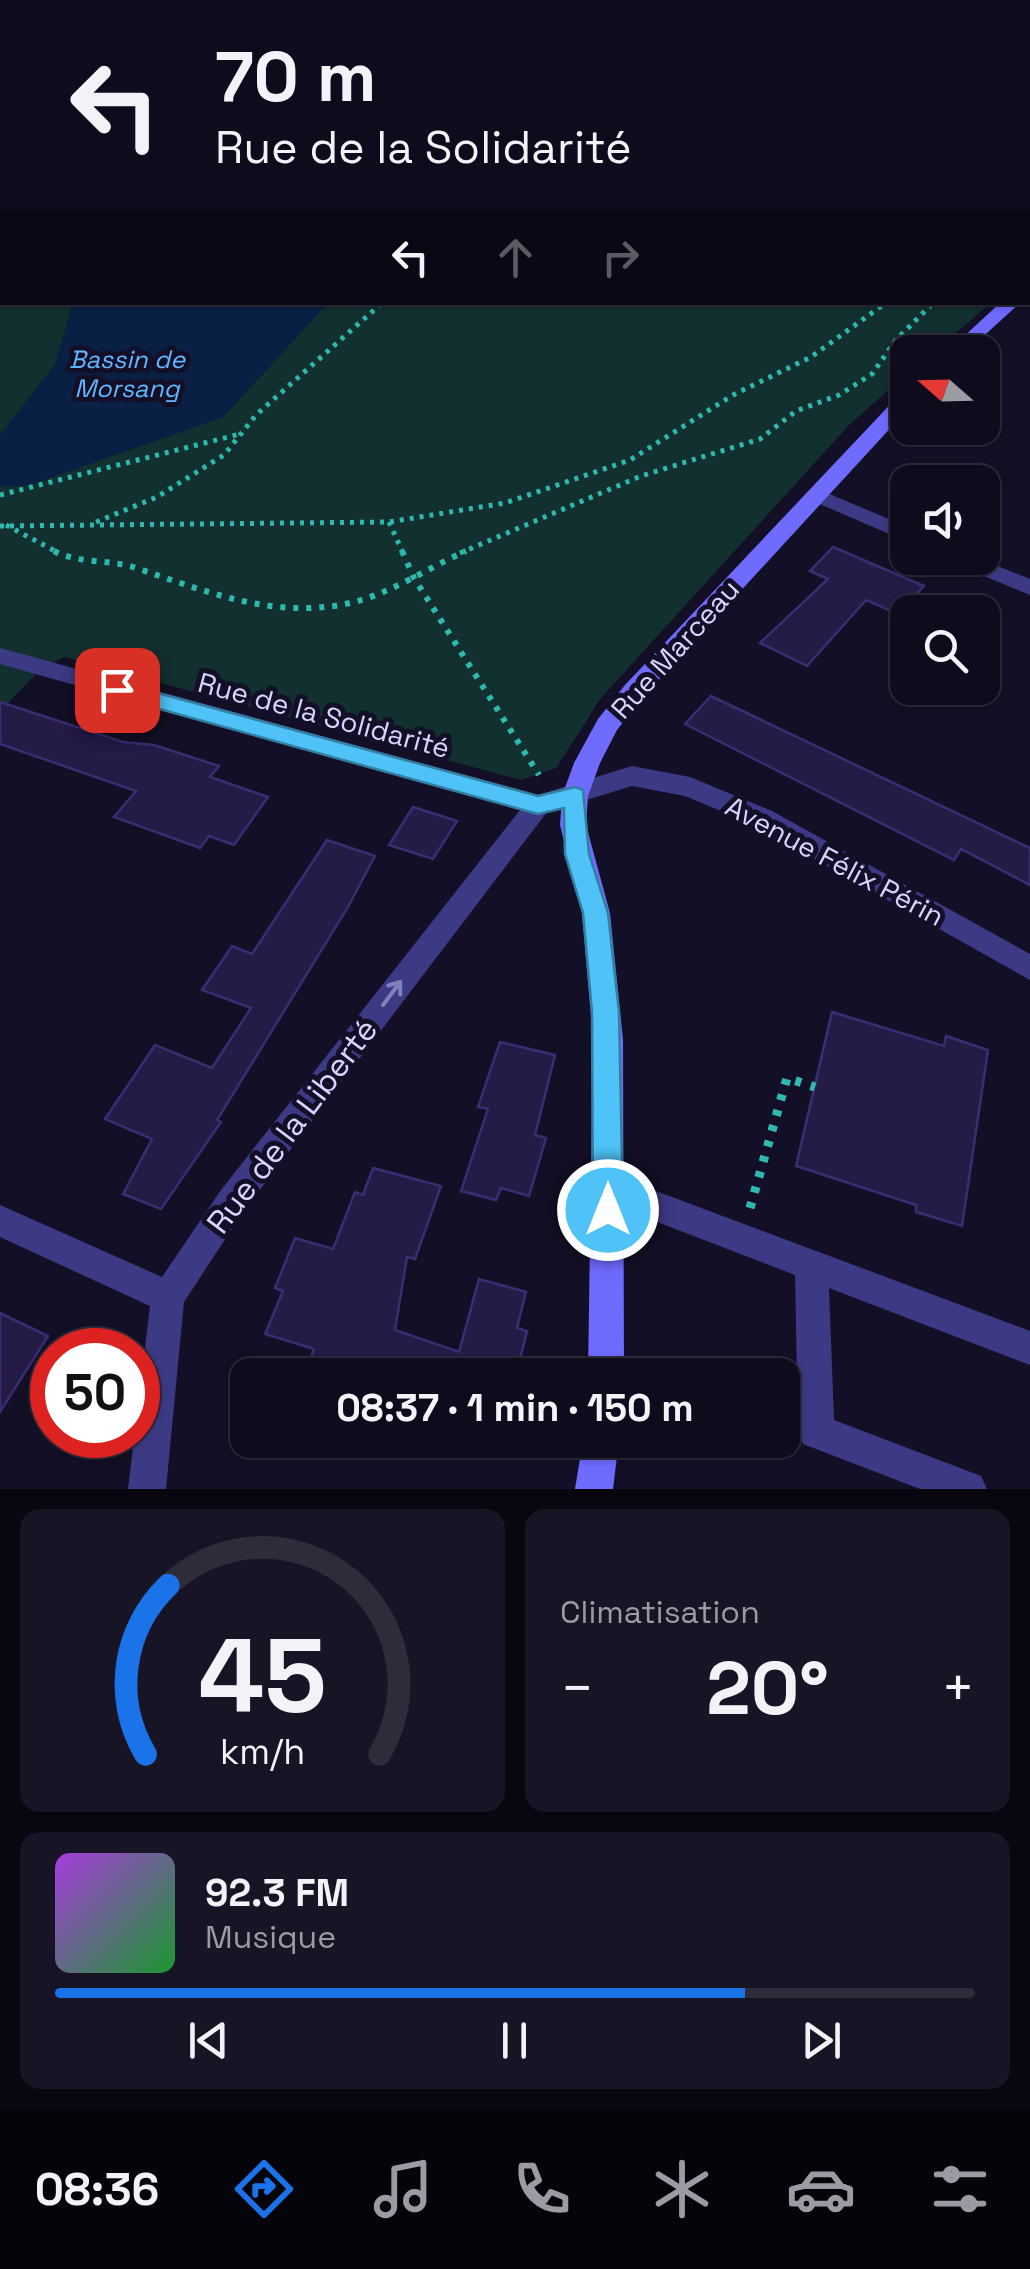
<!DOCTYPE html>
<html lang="fr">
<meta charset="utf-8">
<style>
:root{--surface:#0e0b1c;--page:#171425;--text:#f1f3f6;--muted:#9b9ba3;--line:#2e2b3b;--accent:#1a73e8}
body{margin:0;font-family:"Space Grotesk",sans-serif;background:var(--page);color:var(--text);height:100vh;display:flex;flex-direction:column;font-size:38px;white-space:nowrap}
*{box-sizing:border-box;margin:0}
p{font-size:32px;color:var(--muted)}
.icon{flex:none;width:55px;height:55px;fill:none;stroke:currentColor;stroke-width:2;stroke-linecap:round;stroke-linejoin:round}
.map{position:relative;height:1489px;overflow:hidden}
.details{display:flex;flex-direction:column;gap:20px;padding:20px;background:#08060f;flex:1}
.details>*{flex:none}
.guide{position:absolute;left:0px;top:0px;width:1030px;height:305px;box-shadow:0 2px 8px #0004,0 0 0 2px var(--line);background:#0e0b1c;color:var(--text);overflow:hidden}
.needle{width:65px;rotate:290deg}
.tools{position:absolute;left:890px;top:335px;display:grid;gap:20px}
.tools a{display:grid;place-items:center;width:110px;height:110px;border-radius:20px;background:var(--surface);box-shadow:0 2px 8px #0004,0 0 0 2px var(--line);font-size:50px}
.speed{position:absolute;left:30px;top:1328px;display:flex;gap:20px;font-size:50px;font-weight:700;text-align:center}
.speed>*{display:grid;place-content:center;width:130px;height:130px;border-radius:50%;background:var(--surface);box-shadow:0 2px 8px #0004,0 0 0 2px var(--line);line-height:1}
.speed .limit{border:15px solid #d22;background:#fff;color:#111}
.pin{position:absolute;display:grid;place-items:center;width:85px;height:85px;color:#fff;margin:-42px;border-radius:20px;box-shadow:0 5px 15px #0006}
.me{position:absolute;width:110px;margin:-55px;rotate:0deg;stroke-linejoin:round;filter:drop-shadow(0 0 8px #0008)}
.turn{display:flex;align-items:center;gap:35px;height:210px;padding:0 50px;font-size:45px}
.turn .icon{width:130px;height:130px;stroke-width:2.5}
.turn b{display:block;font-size:70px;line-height:85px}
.lanes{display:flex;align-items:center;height:95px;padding:0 50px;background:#0003;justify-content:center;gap:50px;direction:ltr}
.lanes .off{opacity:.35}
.big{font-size:75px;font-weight:800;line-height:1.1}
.details .tile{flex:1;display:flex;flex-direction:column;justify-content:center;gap:15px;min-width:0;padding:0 35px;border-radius:20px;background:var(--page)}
.details .dial{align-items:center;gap:0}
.dial svg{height:260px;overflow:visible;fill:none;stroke:var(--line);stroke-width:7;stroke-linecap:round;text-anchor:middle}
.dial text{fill:var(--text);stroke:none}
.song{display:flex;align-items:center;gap:30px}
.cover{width:120px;height:120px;border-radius:15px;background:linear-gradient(135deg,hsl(280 70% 55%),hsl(130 70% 35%))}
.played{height:10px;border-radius:5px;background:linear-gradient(90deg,var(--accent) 75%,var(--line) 75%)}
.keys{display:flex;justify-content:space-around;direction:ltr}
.heat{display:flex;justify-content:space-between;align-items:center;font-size:55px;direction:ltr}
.details .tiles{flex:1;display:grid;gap:20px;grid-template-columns:1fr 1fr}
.tile:last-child{grid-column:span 2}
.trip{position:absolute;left:230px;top:1358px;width:570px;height:100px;border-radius:20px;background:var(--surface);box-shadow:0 2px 8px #0004,0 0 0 2px var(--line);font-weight:800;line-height:100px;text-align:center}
.menu{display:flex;height:160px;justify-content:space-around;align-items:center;background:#06040b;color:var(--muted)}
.menu .icon{width:70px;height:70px}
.menu .on{color:var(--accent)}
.menu b{font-size:45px;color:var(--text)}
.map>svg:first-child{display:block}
</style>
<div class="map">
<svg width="1030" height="1489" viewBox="0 0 1030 1489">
<rect width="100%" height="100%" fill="#130f26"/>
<g fill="#12302f">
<path d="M750 0H1030V270L1028 2Z"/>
<path d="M0 29 2 302 73 303 55 365 0 435Z"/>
<path d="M328 303H991L933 352H908L907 374 850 424 601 698 556 768 521 780 64 657 41 669 0 711V486H26L223 417Z"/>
</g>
<g fill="#0a1f44">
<path d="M0 0H400L405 2H2L0 29Z"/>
<path d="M73 303 74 302 328 303 223 417 26 486H0V435L55 365Z"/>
</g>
<g fill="#241b47" stroke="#3b2d73" stroke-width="2.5">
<path d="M833 547 924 586 898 614 866 600 807 666 760 643 828 579 810 571Z"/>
<path d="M711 696 1030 848V885L961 849 954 860 685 724Z"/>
<path d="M0 702 123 742 154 745 219 766 210 777 268 797 234 845 209 836 200 848 114 817 136 791 0 744Z"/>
<path d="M413 807 457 821 433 859 389 845Z"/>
<path d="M327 840 375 856 348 907 217 1120 221 1122 161 1209 123 1194 152 1139 105 1119 155 1045 212 1068 251 1008 202 990 232 946 252 954Z"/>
<path d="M832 1012 944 1046 946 1036 988 1050 962 1226 916 1212V1205L796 1166Z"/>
<path d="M500 1042 555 1055 535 1135 546 1138 529 1196 501 1188 496 1200 461 1191 488 1109 478 1107Z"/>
<path d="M373 1168 441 1186 415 1259 407 1257 395 1330 459 1352 479 1279 526 1292 517 1328 527 1331 516 1375H305L314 1349 265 1334 283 1291 275 1288 295 1238 333 1249 355 1192 363 1195Z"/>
<path d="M0 1313 48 1336 0 1412Z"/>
</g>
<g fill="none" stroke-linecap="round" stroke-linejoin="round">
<g stroke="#2fb8b0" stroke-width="4" stroke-dasharray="2.5 5" stroke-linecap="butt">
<path d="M407 0 412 2"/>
<path d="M621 0 626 2"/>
<path d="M772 0 776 2"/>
<path d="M894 2 900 0"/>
</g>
<g stroke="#2fb8b0" stroke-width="5" stroke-dasharray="4 6" stroke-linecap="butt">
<path d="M0 495 240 434"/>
<path d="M96 522 157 497 224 455 256 415 383 302"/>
<path d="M389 522 403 553"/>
<path d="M6 525 59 553"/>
<path d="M0 526 389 522 505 503 630 460 733 395 811 357 887 302"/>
<path d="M460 553 641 476 760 439 796 411 839 395 872 374 896 340 934 302"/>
</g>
<g stroke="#2fb8b0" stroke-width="6" stroke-dasharray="5 8" stroke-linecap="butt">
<path d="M54 551C79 564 110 559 136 568 208 592 277 621 354 602 391 593 430 567 466 551"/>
<path d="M402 551 414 578 539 775"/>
</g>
<path stroke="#2fb8b0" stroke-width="9" stroke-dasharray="6 10" stroke-linecap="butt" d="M750 1208 787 1078 815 1087"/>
<g fill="#3d3a85" fill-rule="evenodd">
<path d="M815 488 908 527V542L808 499 805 494Z"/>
<path d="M949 558H978L1030 579V595L952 563Z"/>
<path d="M0 648 538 795 632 766 690 777 772 811 1030 954V980L754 825 685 796 632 786 547 812 243 1212 184 1302 166 1489H128L150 1306 0 1237V1205L162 1277 221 1190 520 810 0 664Z"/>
<path d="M608 1173 1030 1331V1365L829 1288 834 1420 981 1476 987 1489H920L803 1444 798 1431 795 1275 597 1199 592 1188 597 1177Z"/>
</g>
<g fill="#6f6bff" fill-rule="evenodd">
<path d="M1001 302H1021L966 352H947Z"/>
<path d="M908 391V409L643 697 617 730 600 763 588 796 586 825 610 913 623 1040 624 1375H588L593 1040 582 913 560 825 562 796 574 763 598 719 625 685 901 393Z"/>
<path d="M583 1440H619L613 1489H575Z"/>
</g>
</g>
<defs><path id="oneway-shaft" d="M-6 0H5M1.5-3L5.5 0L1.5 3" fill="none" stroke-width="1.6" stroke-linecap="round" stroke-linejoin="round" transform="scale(2.5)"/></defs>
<use stroke="#837fbc" href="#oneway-shaft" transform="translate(392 993) rotate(-53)"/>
<path fill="#4fc3f7" stroke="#337fa1" stroke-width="2.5" d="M117 682 538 796 575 787 583 790 589 854 608 913 619 1012 623 1210 618 1220 608 1224 598 1220 593 1210 592 1012 583 913 565 854 564 808 538 814 109 695V684Z"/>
<g text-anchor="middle" stroke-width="10" stroke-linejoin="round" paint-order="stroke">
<g font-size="25" font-style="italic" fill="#62b6ff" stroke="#130f26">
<text x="127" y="368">Bassin de<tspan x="127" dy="29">Morsang</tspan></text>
</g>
<g font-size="28" fill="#d9d4ff" stroke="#130f26">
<text transform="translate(675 649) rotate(-48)" y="10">Rue Marceau</text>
<text transform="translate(324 715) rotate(15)" y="10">Rue de la Solidarité</text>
<text transform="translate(835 861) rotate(28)" y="10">Avenue Félix Périn</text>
</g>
<g font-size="32" fill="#d9d4ff" stroke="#130f26">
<text transform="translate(292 1126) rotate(-53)" y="11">Rue de la Liberté</text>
</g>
</g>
</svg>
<div class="tools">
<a><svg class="needle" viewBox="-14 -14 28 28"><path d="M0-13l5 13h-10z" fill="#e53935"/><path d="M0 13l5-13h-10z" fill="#9b9ba3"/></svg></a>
<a><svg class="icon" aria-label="sound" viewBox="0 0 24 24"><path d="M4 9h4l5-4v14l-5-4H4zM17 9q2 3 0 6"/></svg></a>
<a><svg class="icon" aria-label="search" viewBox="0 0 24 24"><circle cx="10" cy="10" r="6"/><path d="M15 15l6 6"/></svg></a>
</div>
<div class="speed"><div class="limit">50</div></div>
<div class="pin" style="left:117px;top:690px;background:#d93025"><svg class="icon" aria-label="arrive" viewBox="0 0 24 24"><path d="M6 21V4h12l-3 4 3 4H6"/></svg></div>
<svg class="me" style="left:608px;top:1210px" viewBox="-20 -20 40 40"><circle r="17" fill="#4fc3f7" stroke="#fff" stroke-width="3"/><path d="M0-11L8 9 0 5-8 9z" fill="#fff"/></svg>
<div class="trip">08:37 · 1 min · 150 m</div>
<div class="guide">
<div class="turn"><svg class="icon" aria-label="left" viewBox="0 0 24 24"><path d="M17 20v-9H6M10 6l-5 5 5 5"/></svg><div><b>70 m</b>Rue de la Solidarité</div></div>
<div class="lanes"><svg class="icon" aria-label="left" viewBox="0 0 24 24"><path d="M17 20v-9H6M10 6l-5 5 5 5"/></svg><svg class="icon off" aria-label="ahead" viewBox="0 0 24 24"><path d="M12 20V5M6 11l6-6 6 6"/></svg><svg class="icon off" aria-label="right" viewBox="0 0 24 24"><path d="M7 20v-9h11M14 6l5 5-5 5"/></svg></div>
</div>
</div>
<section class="details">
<div class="tiles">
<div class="tile dial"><svg viewBox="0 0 100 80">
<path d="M14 69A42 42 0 1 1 86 69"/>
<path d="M14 69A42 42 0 0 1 21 17" stroke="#1a73e8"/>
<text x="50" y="56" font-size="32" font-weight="700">45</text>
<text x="50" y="72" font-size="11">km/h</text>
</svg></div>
<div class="tile"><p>Climatisation</p>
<div class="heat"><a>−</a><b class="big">20°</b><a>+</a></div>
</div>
<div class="tile">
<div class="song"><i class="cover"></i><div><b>92.3 FM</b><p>Musique</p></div></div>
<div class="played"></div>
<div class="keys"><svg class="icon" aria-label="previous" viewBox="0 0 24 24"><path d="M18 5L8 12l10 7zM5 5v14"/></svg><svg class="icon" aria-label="pause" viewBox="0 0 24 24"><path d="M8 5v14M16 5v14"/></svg><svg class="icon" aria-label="next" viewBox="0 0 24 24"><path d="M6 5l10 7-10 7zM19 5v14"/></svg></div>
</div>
</div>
</section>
<nav class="menu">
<b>08:36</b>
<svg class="icon on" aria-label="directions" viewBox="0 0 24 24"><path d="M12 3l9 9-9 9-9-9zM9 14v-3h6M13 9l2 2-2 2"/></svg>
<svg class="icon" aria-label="music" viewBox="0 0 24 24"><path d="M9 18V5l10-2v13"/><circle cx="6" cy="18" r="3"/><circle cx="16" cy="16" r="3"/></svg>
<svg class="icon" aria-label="phone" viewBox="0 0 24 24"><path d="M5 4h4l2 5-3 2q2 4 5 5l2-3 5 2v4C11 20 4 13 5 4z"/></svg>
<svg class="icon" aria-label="climate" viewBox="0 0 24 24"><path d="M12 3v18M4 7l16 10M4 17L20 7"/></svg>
<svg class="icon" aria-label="car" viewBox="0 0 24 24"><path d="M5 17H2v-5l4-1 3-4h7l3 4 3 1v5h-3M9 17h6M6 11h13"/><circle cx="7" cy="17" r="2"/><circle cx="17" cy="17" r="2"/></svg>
<svg class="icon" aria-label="filters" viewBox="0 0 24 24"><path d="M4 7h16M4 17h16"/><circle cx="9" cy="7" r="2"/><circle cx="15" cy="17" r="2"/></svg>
</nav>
